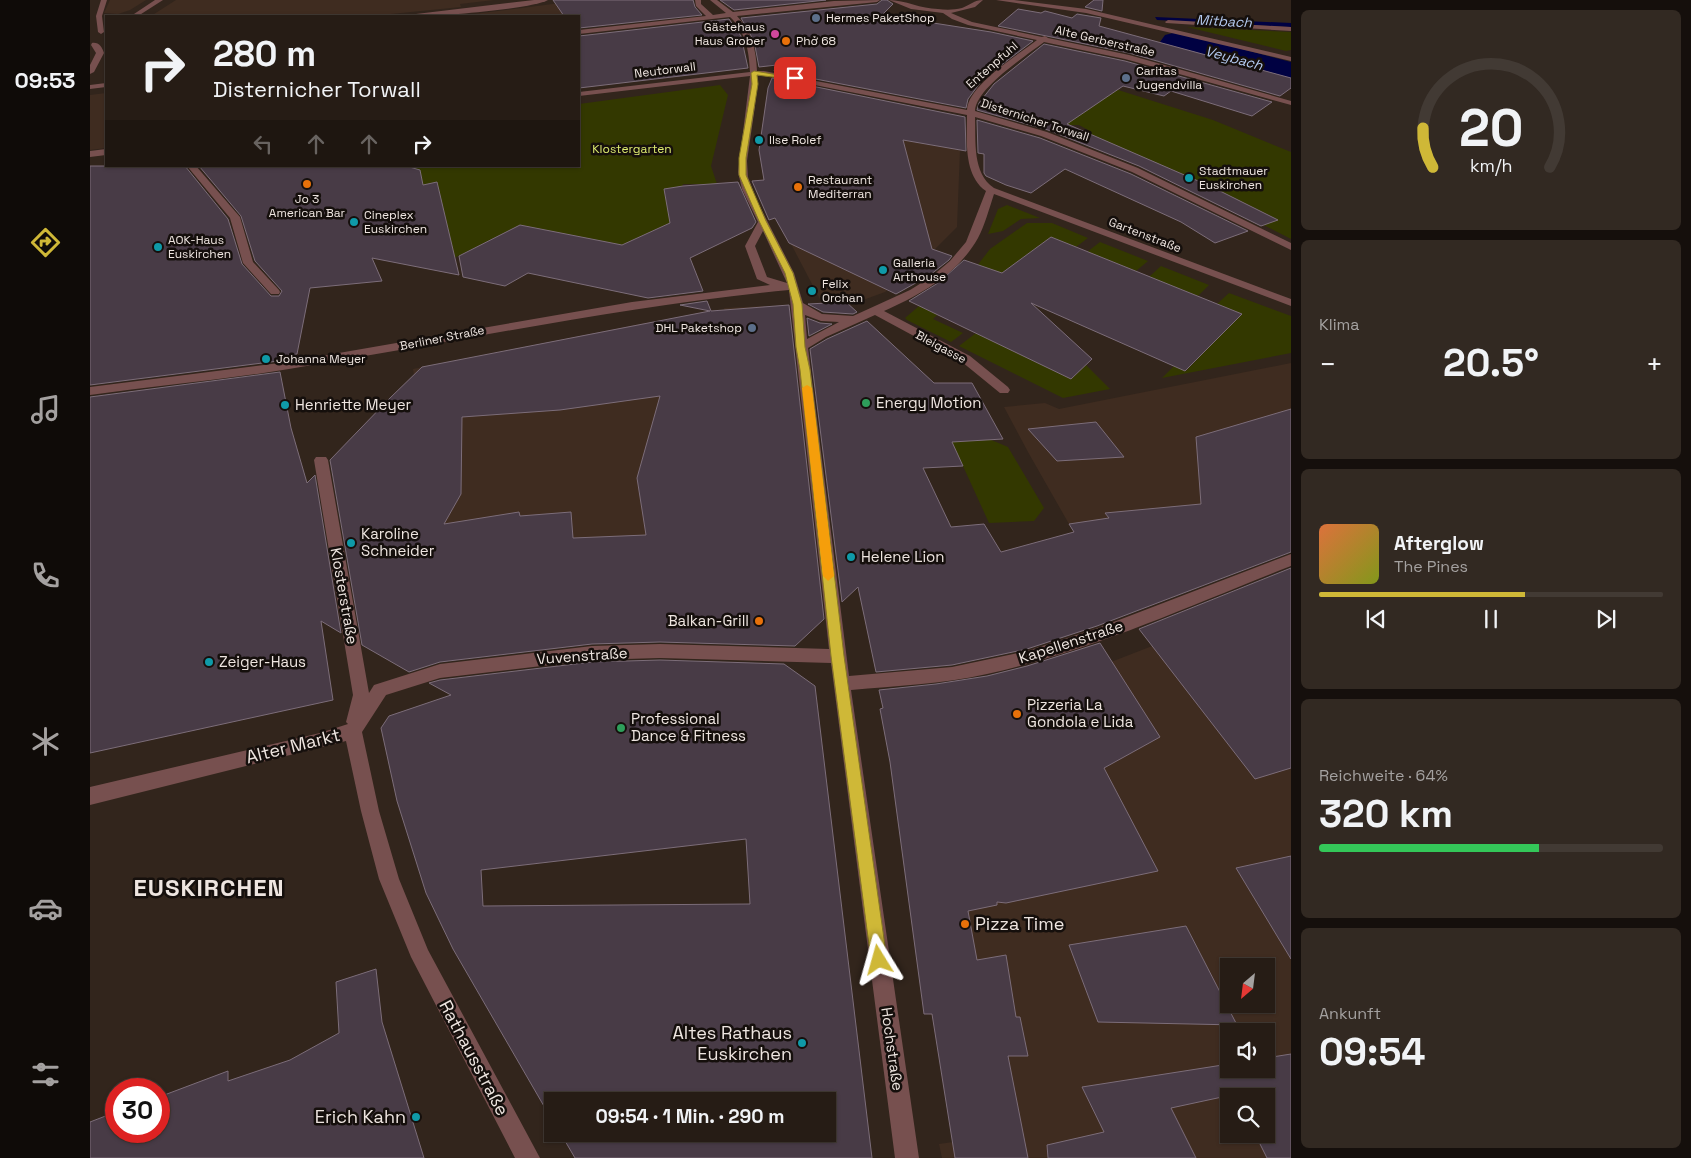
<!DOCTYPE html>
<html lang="de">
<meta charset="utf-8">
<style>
:root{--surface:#261c15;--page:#322922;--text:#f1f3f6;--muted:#a4a1a0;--line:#423a34;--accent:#cfb837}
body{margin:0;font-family:"Space Grotesk",sans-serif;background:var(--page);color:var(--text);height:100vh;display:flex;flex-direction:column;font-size:19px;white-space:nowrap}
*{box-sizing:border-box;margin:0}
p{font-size:16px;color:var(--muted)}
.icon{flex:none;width:28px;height:28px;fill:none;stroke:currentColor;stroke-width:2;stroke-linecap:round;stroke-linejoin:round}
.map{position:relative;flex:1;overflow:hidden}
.details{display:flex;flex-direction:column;gap:10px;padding:10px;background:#150f0c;width:400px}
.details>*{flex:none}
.banner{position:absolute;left:15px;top:15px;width:475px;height:152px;border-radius:0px;box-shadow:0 1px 4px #0004,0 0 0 1px var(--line);background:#261c15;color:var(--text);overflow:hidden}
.needle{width:32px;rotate:208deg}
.fabs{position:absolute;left:1130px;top:958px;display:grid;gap:10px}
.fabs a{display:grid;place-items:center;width:55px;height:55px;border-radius:0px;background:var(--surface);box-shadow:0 1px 4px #0004,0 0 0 1px var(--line);font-size:25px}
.speed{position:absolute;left:15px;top:1078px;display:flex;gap:10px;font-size:25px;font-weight:700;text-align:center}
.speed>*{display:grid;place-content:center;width:65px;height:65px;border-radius:50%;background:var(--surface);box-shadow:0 1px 4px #0004,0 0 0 1px var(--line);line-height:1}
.speed .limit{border:8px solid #d22;background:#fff;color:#111}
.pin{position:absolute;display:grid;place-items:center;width:42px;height:42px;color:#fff;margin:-21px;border-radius:10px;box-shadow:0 2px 8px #0006}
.me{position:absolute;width:55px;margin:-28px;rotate:352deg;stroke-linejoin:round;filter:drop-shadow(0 0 4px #0008)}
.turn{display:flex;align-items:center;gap:18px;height:105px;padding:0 25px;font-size:22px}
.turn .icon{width:65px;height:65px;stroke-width:2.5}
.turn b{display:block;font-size:35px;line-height:42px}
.lanes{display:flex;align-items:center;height:48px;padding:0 25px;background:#0003;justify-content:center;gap:25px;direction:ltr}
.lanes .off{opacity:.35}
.big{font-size:38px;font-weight:800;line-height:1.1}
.details .card{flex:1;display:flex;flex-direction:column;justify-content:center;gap:8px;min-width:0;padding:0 18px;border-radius:8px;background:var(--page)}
.details .dial{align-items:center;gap:0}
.dial svg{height:130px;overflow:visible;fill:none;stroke:var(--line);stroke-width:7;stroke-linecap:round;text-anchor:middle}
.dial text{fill:var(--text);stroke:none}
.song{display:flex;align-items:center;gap:15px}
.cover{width:60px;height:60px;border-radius:8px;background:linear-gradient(135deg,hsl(20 70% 55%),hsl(70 70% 35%))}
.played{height:5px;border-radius:2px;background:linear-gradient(90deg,var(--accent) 60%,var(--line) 60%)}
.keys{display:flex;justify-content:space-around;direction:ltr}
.heat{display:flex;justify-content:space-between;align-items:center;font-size:28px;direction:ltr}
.charge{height:8px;border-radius:4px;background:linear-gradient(90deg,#34c759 64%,var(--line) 0)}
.trip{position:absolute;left:454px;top:1092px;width:292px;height:50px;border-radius:0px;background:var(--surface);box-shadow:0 1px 4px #0004,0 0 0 1px var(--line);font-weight:800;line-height:50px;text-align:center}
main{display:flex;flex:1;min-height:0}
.menu{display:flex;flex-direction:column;width:90px;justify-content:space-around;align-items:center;background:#0f0b08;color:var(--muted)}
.menu .icon{width:35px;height:35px}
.menu .current{color:var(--accent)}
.menu b{font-size:22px;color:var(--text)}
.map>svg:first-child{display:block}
</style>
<main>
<nav class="menu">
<b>09:53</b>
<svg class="icon current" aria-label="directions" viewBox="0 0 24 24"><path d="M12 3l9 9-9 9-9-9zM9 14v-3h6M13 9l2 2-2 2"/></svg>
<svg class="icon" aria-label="music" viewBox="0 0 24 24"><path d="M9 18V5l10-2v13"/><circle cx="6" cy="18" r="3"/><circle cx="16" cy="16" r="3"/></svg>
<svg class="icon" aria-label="phone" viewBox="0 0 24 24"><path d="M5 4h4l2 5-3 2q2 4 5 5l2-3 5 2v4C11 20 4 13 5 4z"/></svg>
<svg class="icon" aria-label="climate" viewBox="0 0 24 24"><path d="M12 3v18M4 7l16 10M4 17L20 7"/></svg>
<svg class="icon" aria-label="car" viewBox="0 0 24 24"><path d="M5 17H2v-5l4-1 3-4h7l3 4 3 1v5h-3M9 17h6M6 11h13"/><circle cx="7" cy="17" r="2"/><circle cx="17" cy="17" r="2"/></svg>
<svg class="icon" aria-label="filters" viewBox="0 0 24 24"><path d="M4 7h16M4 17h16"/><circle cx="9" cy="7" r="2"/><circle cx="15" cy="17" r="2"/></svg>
</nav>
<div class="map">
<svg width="1201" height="1158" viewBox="0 0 1201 1158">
<rect width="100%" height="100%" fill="#32251c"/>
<g fill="#3f2c20" fill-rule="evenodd">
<path d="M20 0H56L40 10 28 14 14 13Z"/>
<path d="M86 0H404L370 4 371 7 281 16H61Z"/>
<path d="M494 0 604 11 489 24V16H368Z"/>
<path d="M687 79 774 96 766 104 772 133 870 150 867 227 843 251 795 292 751 308 733 305 689 221 679 87 681 80Z"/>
<path d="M16 93V148L0 150V95Z"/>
<path d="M675 306 683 331 716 557 722 630 714 638 613 635 492 636 248 456 279 420 324 375 323 369 555 323 635 315 634 308Z"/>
<path d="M1201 363V534L1016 579 979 524 938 452 914 407 955 403 969 409Z"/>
<path d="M1201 585V1155L1189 1158H852L849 1144 863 1142 842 1015 834 1013 800 762 790 709 845 704 1021 662 1075 641ZM1139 966H1176V1004H1139ZM1139 1031H1176V1069H1139ZM1139 1096H1176V1134H1139Z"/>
</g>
<g fill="#333800">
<path d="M1097 27 1201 32V50L1196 51Z"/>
<path d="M1003 82 1123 120 1201 152V239L1126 201 1187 219 1122 187 996 133 998 130 989 125H978L895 97Z"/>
<path d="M630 85 638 95 621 166 628 187 619 184H593L592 187 580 188 574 193 582 217 579 218 580 223 532 245 430 225 362 259 320 167 489 166V104Z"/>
<path d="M917 205 950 218 931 219 913 231 898 234 908 209Z"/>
<path d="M937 223H962L998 238 986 247 961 237 883 294V271L900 249Z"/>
<path d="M1010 242 1058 261 1046 271 997 252Z"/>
<path d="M1071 266 1119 285 1108 296 1059 277Z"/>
<path d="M1139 293 1201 316V353L1072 378 1084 366 1096 371 1151 314 1127 304Z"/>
<path d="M829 306 848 314 843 319 873 333 861 342 817 320 815 318Z"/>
<path d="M886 333 981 379 996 365 1020 389 973 398 869 346Z"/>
<path d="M899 439 918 447 954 508 944 521 899 523 862 442Z"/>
</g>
<path fill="#555c10" d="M1091 40 1195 65 1194 66 1201 68V78L1081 45Z"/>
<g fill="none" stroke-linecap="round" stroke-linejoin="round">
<path fill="#000142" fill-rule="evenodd" d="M1065 17 1201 23V27L1067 20Z"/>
<path fill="#000142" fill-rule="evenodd" d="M1087 32 1201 62V84L1075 49 1070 42 1075 35Z"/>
</g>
<g fill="#483b46" stroke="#7c6d79" fill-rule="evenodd">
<path d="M463 0H603L605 7 612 15 489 28V16H474Z"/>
<path d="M630 0H736L644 10Z"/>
<path d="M792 0H797L803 4 792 15 901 32 943 41 893 79 878 99 876 108 684 71 687 65 669 67 664 41 651 18 787 4Z"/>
<path d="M1004 0H1013L1012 11 995 7Z"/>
<path d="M928 9 951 13 955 11 982 18 987 14 1011 18 1009 26 1201 78V88L1190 96 1039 53 908 26Z"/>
<path d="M639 19 651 36 658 68 489 88V36Z"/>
<path d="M954 44 1035 61 1182 102 1162 116 1081 91 1074 96 1033 86 977 124 1122 187 1188 220 1171 226 1049 166 958 130 887 110 889 103 904 84Z"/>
<path d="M682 78 875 117 876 151 813 140 842 249 862 256 859 260 840 275 806 294 699 243 685 218 679 220 662 181 674 180 669 150 678 88Z"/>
<path d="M887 120 950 138 1041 174 1158 231 1125 243 1091 222 975 169 941 193 916 185 896 176 894 173V154L888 153Z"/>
<path d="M0 166H95L138 219 152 264 181 296H189L192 291 165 261 151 216 109 166H316L330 170 333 185 347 182 369 275 282 258 292 281 220 288 207 354 187 357 188 361 0 385Z"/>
<path d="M648 182 666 222 662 228 600 258 613 291 558 298 438 273 415 286 373 277 369 256 430 225 532 245 580 223 574 189 593 186Z"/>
<path d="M961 237 986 247 1152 314 1095 371 941 303 1002 359 981 379 819 301 848 283 874 260 912 273Z"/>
<path d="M617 301 621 311 699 305 734 619 705 646 570 642 502 644 350 662 319 672 272 645 240 460 300 398 332 367 620 311 590 305ZM570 396 547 478 556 535 483 538 481 512 430 516 429 512 354 524 371 494 372 417 470 410Z"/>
<path d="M756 302 767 312 763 314 733 312 718 304Z"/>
<path d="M717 318 730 323 742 324 719 336Z"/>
<path d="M777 321 844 383H882L913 439 862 442 873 466 833 468 861 527 894 524 911 552 984 532 979 524 1019 518 1015 513 1111 504 1106 437 1201 409V552L1007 626 937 649 862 665 786 672 768 587 752 602 720 349 737 339Z"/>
<path d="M190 372 201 428 217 483 225 475 251 633 231 621 243 700 0 753V397Z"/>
<path d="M1006 422 1034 457 967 461 938 429Z"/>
<path d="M1201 568V768L1165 779 1049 629Z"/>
<path d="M1010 643 1070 737 1014 768 1068 871 916 903 907 902V905L878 911 887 960 916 955 926 1017H930L938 1056H918L938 1158H865L842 1014H834L800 762 790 709 793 708 789 690 846 684 897 676 937 666Z"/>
<path d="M570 660 694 664 725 686 782 1158H485L471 1134H738V1101H462V1120L363 949 336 893 307 801 291 728 299 716 361 695 339 683 350 680 502 662ZM656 839 660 904 393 906 391 870Z"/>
<path d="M1201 856V959L1146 868Z"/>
<path d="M1096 926 1147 1025 1008 1022 979 945Z"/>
<path d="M286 969 292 1022 334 1158H0V1122L26 1112V1131H69V1097L138 1071V1081L200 1060 249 1033 246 982Z"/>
<path d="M1201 1054V1158H1177L1165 1134H1176V1096H1146V1094L1081 1108 1106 1158H958L957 1145 1014 1132 992 1087 1139 1064V1069H1176V1058Z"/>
</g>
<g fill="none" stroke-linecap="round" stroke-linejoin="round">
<g fill="#77504f" fill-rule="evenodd">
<path d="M11 0H17L12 16 14 32 11 34 8 32 6 16Z"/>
<path d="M65 0H73L48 16H41Z"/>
<path d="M444 0H458C443 9 344 17 323 16L326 14Z"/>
<path d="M605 0H611V4L623 15 636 13 620 0H627L643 12 744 1 790 0 787 2 647 16C662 32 666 50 667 71H674L877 110C878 85 928 55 947 40L878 25 862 19 853 13 821 9 799 0C815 0 831 9 848 9 856 10 864 10 872 8 880 5 884 0 893 0L885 7 861 13 882 22 952 37 955 36 958 38 1039 55 1201 101V105L1035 59 954 42C936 56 886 88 885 111L957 132 1048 168 1201 243V250L1042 172 951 136 885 117C886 141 882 173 904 188L1201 299V306L904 194C899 209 895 225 888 238 868 274 830 295 794 311L880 356 918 387 920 390 918 393H910L872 362 785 315 736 337 718 348 759 676 862 667 937 651 1008 628 1201 554V566C1101 605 1002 651 897 674 852 684 806 686 761 690L829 1158H805L741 663 570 658 502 660 350 678 296 695 272 732 289 811 309 879 338 950 450 1158H425L321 957 289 879 271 811 256 741 0 805V787L230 733 258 724 256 722 263 695 224 460 226 457H236L238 460 279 693 284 685 350 664 502 646 570 644 739 649 699 290C531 306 366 342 199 369 133 380 66 386 0 395V387L197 362 542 302 680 285 667 279 655 246 668 222 652 189 648 172 660 76 489 96V92L660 72C659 51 656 32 640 17L489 34V30L616 16 606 6ZM674 75 877 115C877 139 873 175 896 191L876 242 860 261 841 277 820 290 763 316 732 314 713 303 704 273 667 201 658 177 657 161 665 106 667 76ZM673 231 697 283 677 277 665 246ZM715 315 731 321 749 322 717 339Z"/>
<path d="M906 0H924L996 9 1201 57V61L996 13Z"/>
<path d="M1078 20 1201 27V31L1076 23 1075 22Z"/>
<path d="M2 43C9 42 12 47 14 53L4 72 0 74V65L6 53 1 45Z"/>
<path d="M16 83V87L0 89V85Z"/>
<path d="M16 149V155L0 157V151Z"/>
<path d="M97 166H106L150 217 163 262 189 290 190 292 189 294H181L153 263 140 218Z"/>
</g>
</g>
<path fill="#cfb837" stroke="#877824" d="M664 71 708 78 705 80 667 75 668 84 656 158V175L676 221 703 273 712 304 715 347 720 370 754 656 797 960 795 966 789 968 784 966 781 960 741 656 710 370 706 347 703 304 695 273 669 221 649 175V158L662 84 661 73Z"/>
<path fill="#f59e0b" d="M717 385 722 388 744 576 738 581 733 576 712 388Z"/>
<g fill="#5c6f8a" stroke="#150f0c" stroke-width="2">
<circle cx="726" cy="18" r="5"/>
<circle cx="1036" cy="78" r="5"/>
<circle cx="662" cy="328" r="5"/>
</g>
<circle fill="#d1479c" stroke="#150f0c" stroke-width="2" cx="685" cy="34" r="5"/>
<g fill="#e8710a" stroke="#150f0c" stroke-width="2">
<circle cx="696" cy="41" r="5"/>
<circle cx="217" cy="184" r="5"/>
<circle cx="708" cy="187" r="5"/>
<circle cx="669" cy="621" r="5"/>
<circle cx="927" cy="714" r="5"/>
<circle cx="875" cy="924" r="5"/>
</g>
<g fill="#0f9aa8" stroke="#150f0c" stroke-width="2">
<circle cx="669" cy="140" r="5"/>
<circle cx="1099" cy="178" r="5"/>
<circle cx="264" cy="222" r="5"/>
<circle cx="68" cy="247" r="5"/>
<circle cx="793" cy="270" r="5"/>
<circle cx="722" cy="291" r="5"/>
<circle cx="176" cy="359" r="5"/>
<circle cx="195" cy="405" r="5"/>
<circle cx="261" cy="543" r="5"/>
<circle cx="761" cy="557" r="5"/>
<circle cx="119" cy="662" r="5"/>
<circle cx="712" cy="1043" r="5"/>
<circle cx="326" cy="1117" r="5"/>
</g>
<g fill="#2e9e5b" stroke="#150f0c" stroke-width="2">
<circle cx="776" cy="403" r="5"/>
<circle cx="531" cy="728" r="5"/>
</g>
<g text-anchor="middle" stroke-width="5" stroke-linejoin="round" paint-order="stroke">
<g font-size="12" fill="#eee5e0" stroke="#150f0c" text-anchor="start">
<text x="736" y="22">Hermes PaketShop</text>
<text x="675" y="31" text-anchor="end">Gästehaus<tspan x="675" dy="14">Haus Grober</tspan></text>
<text x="706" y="45">Phở 68</text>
<text x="1046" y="75">Caritas<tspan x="1046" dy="14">Jugendvilla</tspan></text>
<text x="679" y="144">Ilse Rolef</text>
<text x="1109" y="175">Stadtmauer<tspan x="1109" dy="14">Euskirchen</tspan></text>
<text x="718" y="184">Restaurant<tspan x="718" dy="14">Mediterran</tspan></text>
<text x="217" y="203" text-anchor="middle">Jo 3<tspan x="217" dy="14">American Bar</tspan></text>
<text x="274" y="219">Cineplex<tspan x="274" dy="14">Euskirchen</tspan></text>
<text x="78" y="244">AOK-Haus<tspan x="78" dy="14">Euskirchen</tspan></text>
<text x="803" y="267">Galleria<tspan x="803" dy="14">Arthouse</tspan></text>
<text x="732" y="288">Felix<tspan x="732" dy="14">Orchan</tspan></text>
<text x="652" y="332" text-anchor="end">DHL Paketshop</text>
<text x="186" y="363">Johanna Meyer</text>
</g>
<g font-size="12" fill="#eee5e0" stroke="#150f0c">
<text transform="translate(1015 41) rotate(13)" y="4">Alte Gerberstraße</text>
<text transform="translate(902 65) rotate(-41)" y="4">Entenpfuhl</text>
<text transform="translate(575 70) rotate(-7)" y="4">Neutorwall</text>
<text transform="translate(945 120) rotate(18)" y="4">Disternicher Torwall</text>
<text transform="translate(1055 235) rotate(21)" y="4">Gartenstraße</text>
<text transform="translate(352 338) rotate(-11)" y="4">Berliner Straße</text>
<text transform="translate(851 347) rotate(28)" y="4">Bleigasse</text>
</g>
<g font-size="12" fill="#ddeb70" stroke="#150f0c">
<text x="542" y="153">Klostergarten</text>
</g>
<g font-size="14" font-style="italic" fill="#b3c9ef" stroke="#150f0c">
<text transform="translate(1134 21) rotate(3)" y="5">Mitbach</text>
<text transform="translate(1144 58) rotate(15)" y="5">Veybach</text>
</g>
<g font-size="15" fill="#eee5e0" stroke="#150f0c" text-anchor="start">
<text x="786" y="408">Energy Motion</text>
<text x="205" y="410">Henriette Meyer</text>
<text x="271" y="539">Karoline<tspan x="271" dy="17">Schneider</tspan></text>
<text x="771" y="562">Helene Lion</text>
<text x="659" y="626" text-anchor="end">Balkan-Grill</text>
<text x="129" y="667">Zeiger-Haus</text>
<text x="937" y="710">Pizzeria La<tspan x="937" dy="17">Gondola e Lida</tspan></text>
<text x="541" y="724">Professional<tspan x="541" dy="17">Dance &amp; Fitness</tspan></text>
</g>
<g font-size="15" fill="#eee5e0" stroke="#150f0c">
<text transform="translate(254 596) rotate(80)" y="5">Klosterstraße</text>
<text transform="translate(981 642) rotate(-18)" y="5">Kapellenstraße</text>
<text transform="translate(492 656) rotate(-4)" y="5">Vuvenstraße</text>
<text transform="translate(802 1049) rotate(82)" y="5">Hochstraße</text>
</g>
<g font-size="18" fill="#eee5e0" stroke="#150f0c">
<text transform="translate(203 746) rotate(-14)" y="6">Alter Markt</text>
<text transform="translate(384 1058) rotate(62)" y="6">Rathausstraße</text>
</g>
<g font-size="18" fill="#eee5e0" stroke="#150f0c" text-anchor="end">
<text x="885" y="930" text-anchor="start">Pizza Time</text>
<text x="702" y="1039">Altes Rathaus<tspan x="702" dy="21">Euskirchen</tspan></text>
<text x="316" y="1123">Erich Kahn</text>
</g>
<g font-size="24" font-weight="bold" letter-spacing="1" fill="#eee5e0" stroke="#150f0c">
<text x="119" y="896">EUSKIRCHEN</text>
</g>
</g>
</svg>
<div class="fabs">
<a><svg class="needle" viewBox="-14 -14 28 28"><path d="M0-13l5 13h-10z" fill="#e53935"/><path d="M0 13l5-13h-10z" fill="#a4a1a0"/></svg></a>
<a><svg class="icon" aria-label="sound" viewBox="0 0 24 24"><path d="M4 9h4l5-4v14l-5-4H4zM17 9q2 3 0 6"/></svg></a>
<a><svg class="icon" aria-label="search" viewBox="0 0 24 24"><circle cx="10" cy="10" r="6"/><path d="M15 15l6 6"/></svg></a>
</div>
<div class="speed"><div class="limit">30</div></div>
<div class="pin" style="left:705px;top:78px;background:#d93025"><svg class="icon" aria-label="arrive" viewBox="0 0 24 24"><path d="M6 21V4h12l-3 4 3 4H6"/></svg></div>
<svg class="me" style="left:789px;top:960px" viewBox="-20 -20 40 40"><path d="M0-17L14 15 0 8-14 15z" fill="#cfb837" stroke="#fff" stroke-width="4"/></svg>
<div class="trip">09:54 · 1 Min. · 290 m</div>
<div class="banner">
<div class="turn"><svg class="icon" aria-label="right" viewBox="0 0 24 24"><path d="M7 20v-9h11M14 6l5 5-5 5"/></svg><div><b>280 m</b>Disternicher Torwall</div></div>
<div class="lanes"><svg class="icon off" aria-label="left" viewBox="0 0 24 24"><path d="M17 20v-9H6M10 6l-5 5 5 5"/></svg><svg class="icon off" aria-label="ahead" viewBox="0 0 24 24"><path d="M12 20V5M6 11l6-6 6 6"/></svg><svg class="icon off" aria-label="ahead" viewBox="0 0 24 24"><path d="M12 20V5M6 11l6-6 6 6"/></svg><svg class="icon" aria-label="right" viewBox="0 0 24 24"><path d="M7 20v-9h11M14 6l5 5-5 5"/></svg></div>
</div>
</div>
<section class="details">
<div class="card dial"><svg viewBox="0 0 100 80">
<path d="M14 69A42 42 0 1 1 86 69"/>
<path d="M14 69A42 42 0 0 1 8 45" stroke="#cfb837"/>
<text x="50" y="56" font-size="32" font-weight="700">20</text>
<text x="50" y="72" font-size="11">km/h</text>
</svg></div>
<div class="card"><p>Klima</p>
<div class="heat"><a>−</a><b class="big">20.5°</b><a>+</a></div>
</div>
<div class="card">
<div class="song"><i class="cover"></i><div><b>Afterglow</b><p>The Pines</p></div></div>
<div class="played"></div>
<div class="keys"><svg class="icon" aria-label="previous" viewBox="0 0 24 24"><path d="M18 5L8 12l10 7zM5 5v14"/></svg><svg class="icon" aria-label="pause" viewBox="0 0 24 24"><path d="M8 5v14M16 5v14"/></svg><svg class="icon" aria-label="next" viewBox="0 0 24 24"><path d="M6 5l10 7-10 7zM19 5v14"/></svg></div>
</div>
<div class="card"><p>Reichweite · 64%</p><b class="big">320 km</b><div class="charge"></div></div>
<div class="card"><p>Ankunft</p><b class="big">09:54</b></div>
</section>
</main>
